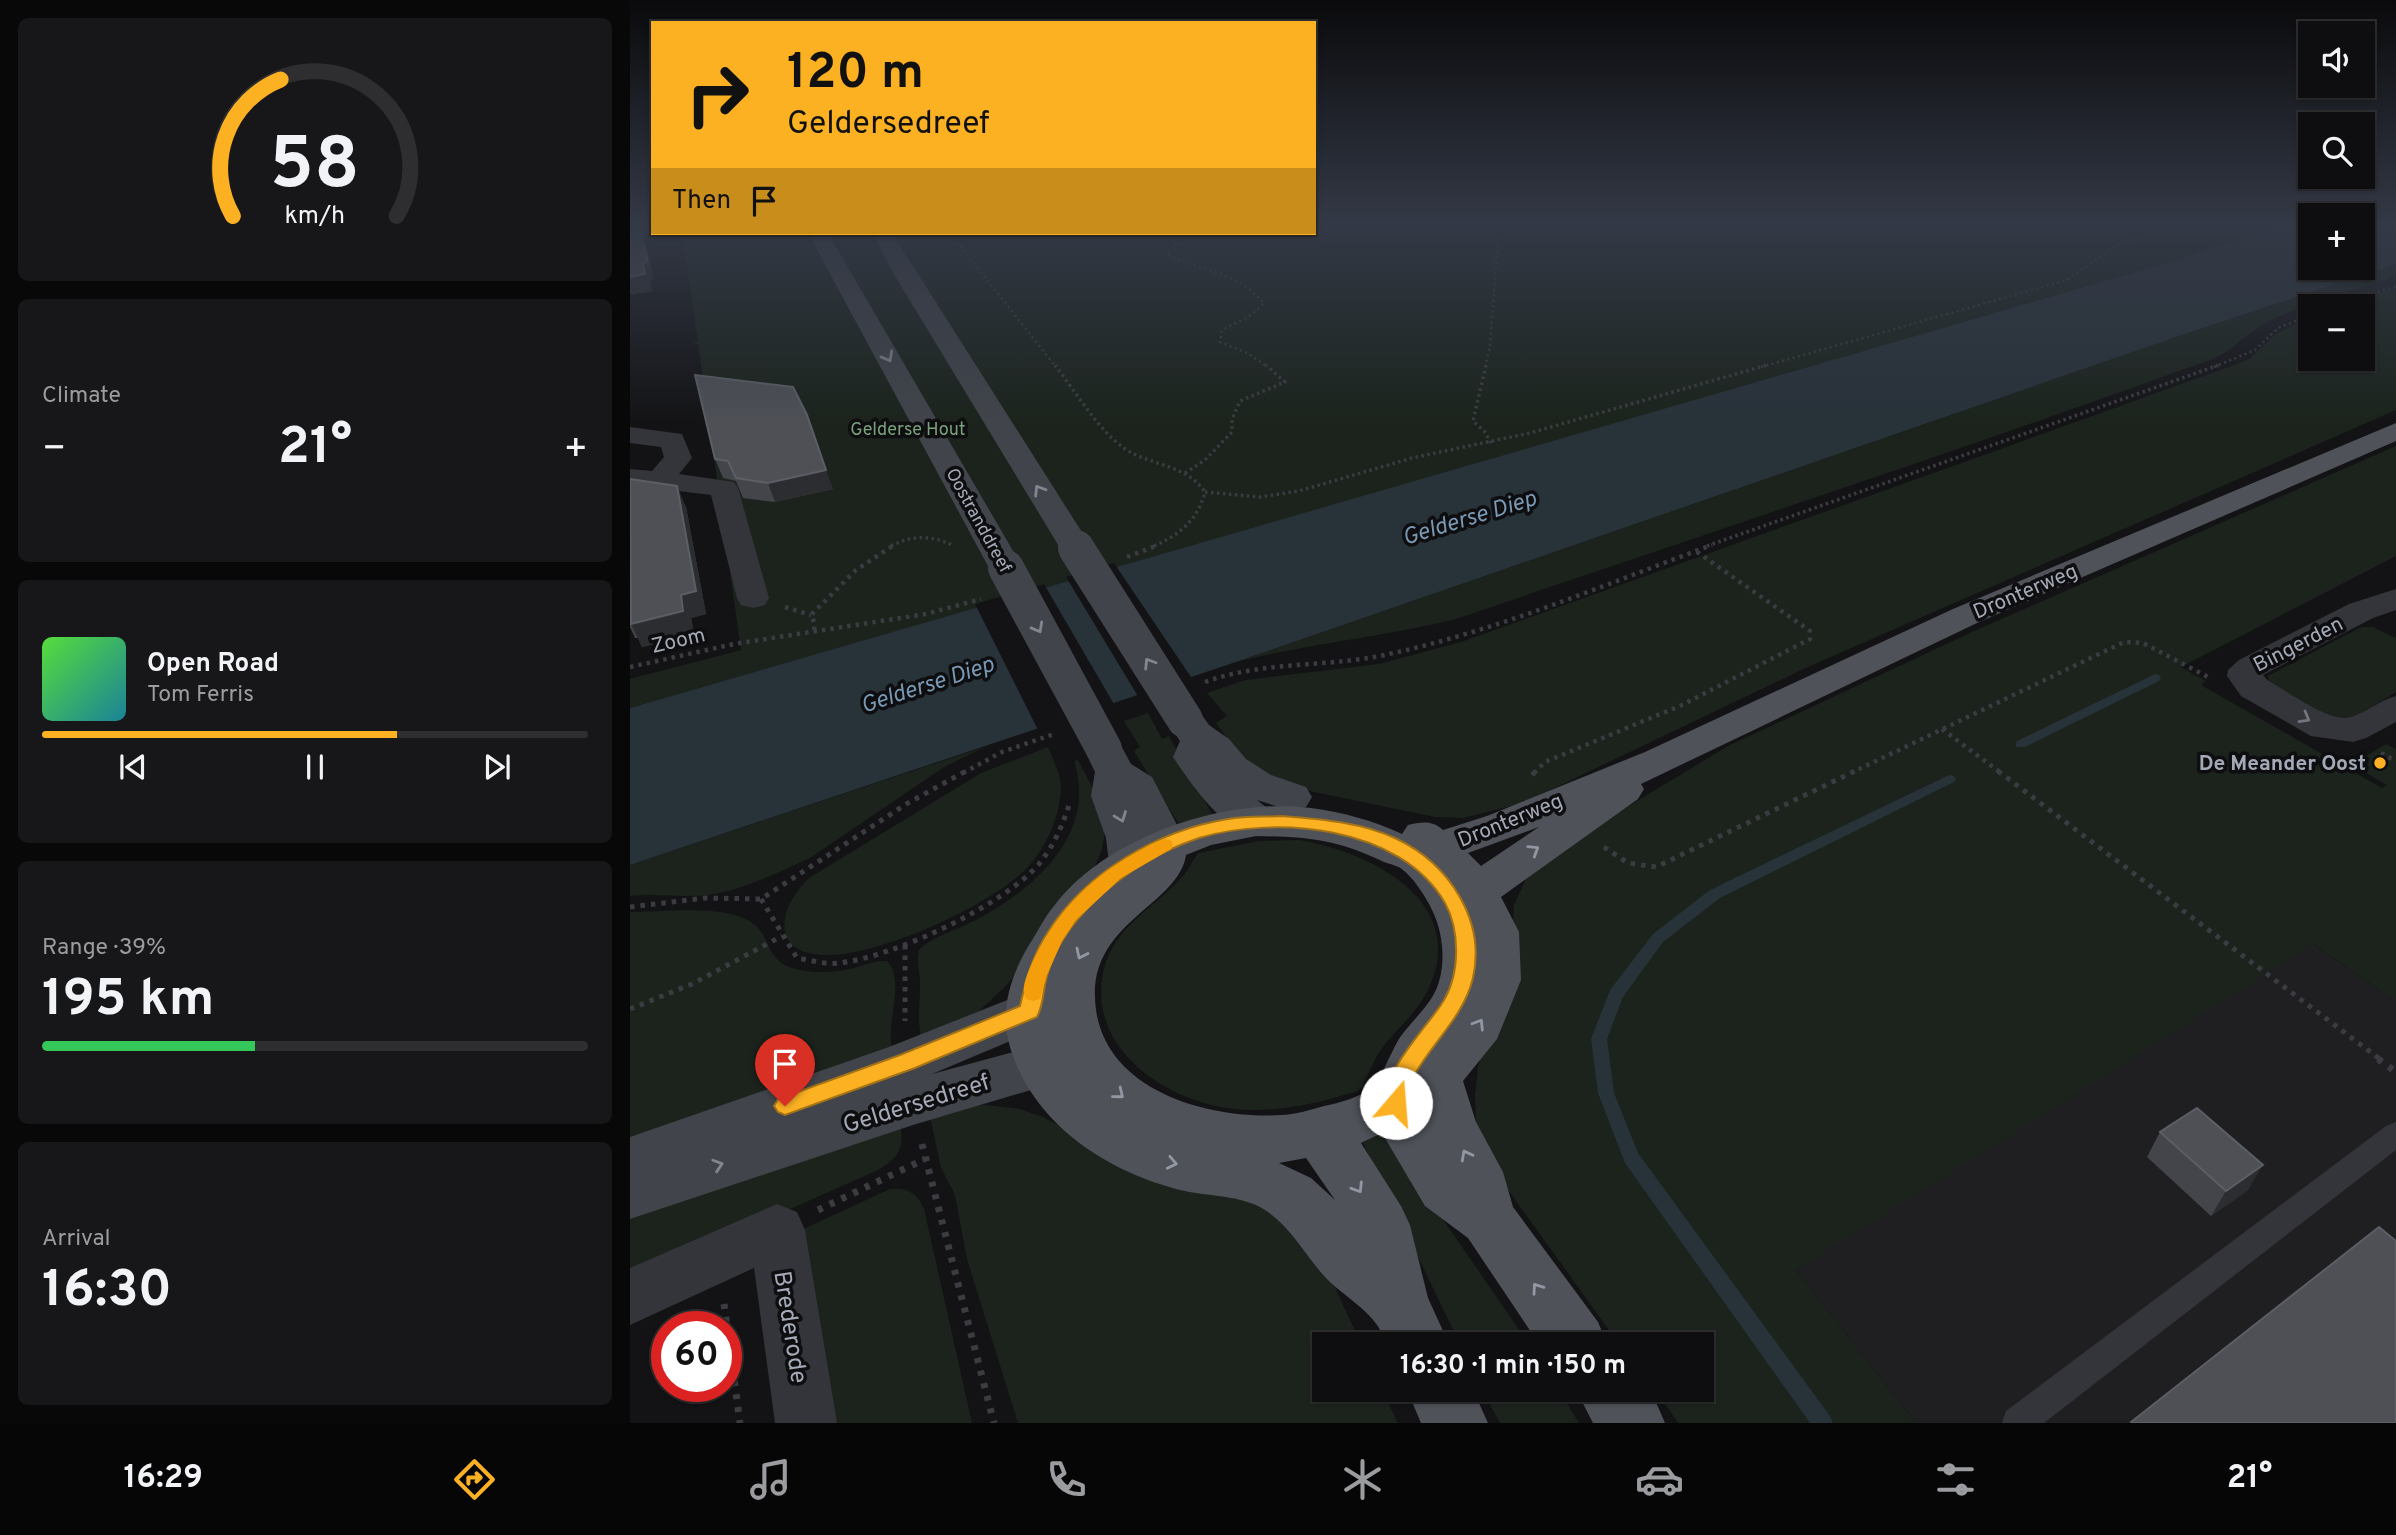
<!DOCTYPE html>
<meta charset="utf-8">
<style>
:root{--surface:#0e0e10;--page:#171719;--text:#f1f3f6;--muted:#9b9c9f;--line:#2e2e30;--accent:#fcb123}
body{margin:0;font-family:Overpass,sans-serif;background:var(--page);color:var(--text);height:100vh;display:flex;flex-direction:column;font-size:26px;white-space:nowrap}
*{box-sizing:border-box;margin:0}
p{font-size:23px;color:var(--muted)}
.icon{flex:none;width:38px;height:38px;fill:none;stroke:currentColor;stroke-width:2;stroke-linecap:round;stroke-linejoin:round}
.map{position:relative;flex:1;overflow:hidden}
.side{display:flex;flex-direction:column;gap:18px;padding:18px;background:#080809;width:630px}
.side>*{flex:none}
.hud{position:absolute;left:21px;top:21px;width:665px;height:214px;border-radius:0px;box-shadow:0 2px 5px #0004,0 0 0 2px var(--line);background:#fcb123;color:#111;overflow:hidden}
.controls{position:absolute;left:1668px;top:21px;display:grid;gap:14px}
.controls a{display:grid;place-items:center;width:77px;height:77px;border-radius:0px;background:var(--surface);box-shadow:0 2px 5px #0004,0 0 0 2px var(--line);font-size:35px}
.speed{position:absolute;left:21px;top:1311px;display:flex;gap:14px;font-size:35px;font-weight:700;text-align:center}
.speed>*{display:grid;place-content:center;width:91px;height:91px;border-radius:50%;background:var(--surface);box-shadow:0 2px 5px #0004,0 0 0 2px var(--line);line-height:1}
.speed .limit{border:10px solid #d22;background:#fff;color:#111}
.pin{position:absolute;display:grid;place-items:center;width:60px;height:60px;color:#fff;margin:-72px -30px;border-radius:50% 50% 50% 0;rotate:-45deg;box-shadow:0 0 7px #0007}
.pin .icon{rotate:45deg}
.me{position:absolute;width:77px;margin:-38px;rotate:18deg;stroke-linejoin:round;filter:drop-shadow(0 0 5px #0008)}
.turn{display:flex;align-items:center;gap:24px;height:147px;padding:0 21px;font-size:32px}
.turn .icon{width:91px;height:91px;stroke-width:2.5}
.turn b{display:block;font-size:49px;line-height:60px}
.then{display:flex;align-items:center;height:66px;padding:0 21px;background:#0003;gap:14px;font-size:26px}
.big{font-size:52px;font-weight:700;line-height:1.1}
.side .tile{flex:1;display:flex;flex-direction:column;justify-content:center;gap:10px;min-width:0;padding:0 24px;border-radius:10px;background:var(--page)}
.side .dial{align-items:center;gap:0}
.dial svg{height:182px;overflow:visible;fill:none;stroke:var(--line);stroke-width:7;stroke-linecap:round;text-anchor:middle}
.dial text{fill:var(--text);stroke:none}
.song{display:flex;align-items:center;gap:21px}
.cover{width:84px;height:84px;border-radius:10px;background:linear-gradient(135deg,hsl(110 70% 55%),hsl(190 70% 35%))}
.played{height:7px;border-radius:4px;background:linear-gradient(90deg,var(--accent) 65%,var(--line) 65%)}
.keys{display:flex;justify-content:space-around;direction:ltr}
.heat{display:flex;justify-content:space-between;align-items:center;font-size:38px;direction:ltr}
.charge{height:10px;border-radius:5px;background:linear-gradient(90deg,#34c759 39%,var(--line) 0)}
.trip{position:absolute;left:682px;top:1332px;width:402px;height:70px;border-radius:0px;background:var(--surface);box-shadow:0 2px 5px #0004,0 0 0 2px var(--line);font-weight:700;line-height:70px;text-align:center}
.tab-bar{display:flex;height:112px;justify-content:space-around;align-items:center;background:#060606;color:var(--muted)}
.tab-bar .icon{width:49px;height:49px}
.tab-bar .current{color:var(--accent)}
.tab-bar b{font-size:32px;color:var(--text)}
main{display:flex;flex:1;min-height:0}
.map>svg:first-child{display:block}
</style>
<main>
<section class="side">
<div class="tile dial"><svg viewBox="0 0 100 80">
<path d="M14 69A42 42 0 1 1 86 69"/>
<path d="M14 69A42 42 0 0 1 35 9" stroke="#fcb123"/>
<text x="50" y="56" font-size="32" font-weight="700">58</text>
<text x="50" y="72" font-size="11">km/h</text>
</svg></div>
<div class="tile"><p>Climate</p>
<div class="heat"><a>−</a><b class="big">21°</b><a>+</a></div>
</div>
<div class="tile">
<div class="song"><i class="cover"></i><div><b>Open Road</b><p>Tom Ferris</p></div></div>
<div class="played"></div>
<div class="keys"><svg class="icon" aria-label="previous" viewBox="0 0 24 24"><path d="M18 5L8 12l10 7zM5 5v14"/></svg><svg class="icon" aria-label="pause" viewBox="0 0 24 24"><path d="M8 5v14M16 5v14"/></svg><svg class="icon" aria-label="next" viewBox="0 0 24 24"><path d="M6 5l10 7-10 7zM19 5v14"/></svg></div>
</div>
<div class="tile"><p>Range · 39%</p><b class="big">195 km</b><div class="charge"></div></div>
<div class="tile"><p>Arrival</p><b class="big">16:30</b></div>
</section>
<div class="map">
<svg width="1766" height="1423" viewBox="0 0 1766 1423">
<rect width="100%" height="100%" fill="#131315"/>
<path fill="#1f1f22" d="M1665 931 1766 1002V1423H1286L1166 1270 1618 958Z"/>
<g fill="#1b231c">
<path d="M684 225H1680L0 708V679L111 650 68 344 62 345 68 341 53 239 49 233H684Z"/>
<path d="M1766 264V276C1724 290 1681 301 1641 320 1618 331 1604 351 1580 360 1329 451 1075 534 823 620 751 637 677 644 606 662L1552 335Z"/>
<path d="M1766 287V410L1180 666 893 803 833 818 805 817 665 788C626 775 609 755 586 723L597 716 577 693 616 680 749 664 831 642 1602 366 1619 359 1646 334 1680 317V359H1732V306H1711Z"/>
<path d="M1766 446V556L1551 667 1576 681 1571 685 1752 788 1757 785 1727 768 1740 759 1736 756 1756 744 1766 749V1002L1684 944 1166 1270 1286 1423H1048L1026 1390H1073V1344H989L868 1176 849 1137 846 1120 845 1096 848 1067 882 939 884 905 896 879 931 847 1098 746 1342 632Z"/>
<path d="M1731 627H1743L1766 638V692L1720 720 1704 719 1639 684 1638 676Z"/>
<path d="M518 713 532 739 539 736 583 816 550 826 504 751 510 747 494 721Z"/>
<path d="M355 747 314 767 180 858C149 872 111 891 77 895 51 898 26 893 0 896V865Z"/>
<path d="M418 747C423 759 431 775 431 788 430 817 416 849 395 870 357 907 255 953 201 955 142 957 144 912 179 878L351 773Z"/>
<path d="M448 760C468 798 486 824 465 866L378 984 349 1011 292 1044C287 1023 290 1005 290 983 290 971 286 961 289 950 299 938 331 928 346 920 404 889 468 834 444 761Z"/>
<path d="M669 840C741 852 842 902 797 992 785 1015 765 1030 750 1051 742 1063 738 1076 731 1089L725 1092C685 1104 646 1113 604 1109 532 1101 450 1043 476 962 489 924 525 907 550 879 558 872 562 861 568 853L629 841Z"/>
<path d="M0 912C32 912 101 903 125 925 139 937 138 958 157 966 175 974 201 973 220 969 232 966 245 960 257 961 273 977 261 1012 261 1032 260 1040 262 1047 263 1055L0 1153Z"/>
<path d="M355 1105 390 1109 413 1117 441 1132 603 1193 651 1217 697 1270 731 1344H695V1390H752L768 1423H388L337 1259 325 1195 311 1168 299 1111Z"/>
<path d="M270 1120C273 1147 273 1155 248 1170L0 1280V1205Z"/>
<path d="M752 1131 899 1344H830L733 1143Z"/>
<path d="M260 1189C278 1187 287 1193 294 1209L342 1423H204L169 1231Z"/>
<path d="M852 1390H929L949 1423H870Z"/>
</g>
<path fill="#283239" d="M1654 225H1680V268H1732L1733 225H1766V264L1552 335 606 662 0 865V708L1548 260Z"/>
<g fill="#131315">
<path d="M484 563 563 680 509 698 436 577Z"/>
<path d="M414 584 485 706 409 732 345 604Z"/>
</g>
<g fill="none" stroke-linecap="round" stroke-linejoin="round">
<g fill="#283239" fill-rule="evenodd">
<path d="M1525 674 1529 675 1531 678 1529 681 1395 747H1387L1385 744 1387 741Z"/>
<path d="M1319 775 1324 776 1326 779 1324 782 1090 898 1033 942 993 997 977 1039 984 1093 1008 1153 1200 1416 1203 1423H1180L995 1163 968 1093 961 1039 980 990 1023 934 1080 890Z"/>
</g>
<g stroke="#3a3c41" stroke-width="2.5" stroke-dasharray="2 3.5" stroke-linecap="butt">
<path d="M320 233 426 367"/>
<path d="M534 233 547 242 537 254C574 274 605 269 634 304L618 317 592 330 590 342 617 353 638 367"/>
<path d="M1706 306 1766 286"/>
<path d="M855 367 860 346 869 225"/>
<path d="M1131 367 1437 280 1487 245 1545 225"/>
<path d="M1584 367 1625 350 1648 328 1680 315"/>
</g>
<g stroke="#3a3c41" stroke-width="3.5" stroke-dasharray="2.5 3.5" stroke-linecap="butt">
<path d="M425 365C445 391 469 431 495 449 521 466 556 464 575 492"/>
<path d="M856 365 843 421 855 432 861 443"/>
<path d="M555 473 575 460 602 432V419L610 401 655 382 636 365"/>
<path d="M575 492 630 497 669 491 782 458 900 433 1137 365"/>
<path d="M261 546C282 535 301 535 322 545"/>
<path d="M524 546C550 534 567 521 575 492"/>
<path d="M1077 546 1589 365"/>
</g>
<g stroke="#3a3c41" stroke-width="4.5" stroke-dasharray="3.5 5" stroke-linecap="butt">
<path d="M497 557 528 545"/>
<path d="M155 607 181 615"/>
<path d="M184 630 185 624 181 615 226 570 264 545"/>
<path d="M0 667 104 644 296 614 351 599"/>
<path d="M575 682C636 660 699 668 759 654 870 630 976 584 1082 545"/>
<path d="M1312 729 1371 773"/>
<path d="M1751 753 1766 761"/>
<path d="M333 773 372 752 424 734"/>
<path d="M904 773 915 762 1052 705 1180 639V631L1067 552"/>
<path d="M1221 773 1494 642 1513 643 1578 677"/>
</g>
<g stroke="#3a3c41" stroke-width="5" stroke-dasharray="4.5 6" stroke-linecap="butt">
<path d="M1368 771 1751 1060"/>
<path d="M902 775 906 771"/>
<path d="M974 847 998 863 1026 867 1225 771"/>
<path d="M131 899 167 958C181 960 195 965 209 963 264 957 374 905 409 864 424 845 433 825 440 802"/>
<path d="M0 907 76 898 131 899 278 803 336 771"/>
<path d="M275 945V1021"/>
<path d="M0 1009 62 984 152 936"/>
</g>
<g stroke="#3a3c41" stroke-width="7" stroke-dasharray="5 8" stroke-linecap="butt">
<path d="M1748 1059 1766 1072"/>
<path d="M292 1144 364 1423"/>
<path d="M188 1210 295 1159"/>
<path d="M94 1304 110 1423"/>
</g>
<path fill="#34353a" fill-rule="evenodd" d="M1766 1122V1150L1414 1423H1372L1376 1411 1756 1126Z"/>
<g fill="#34353a" fill-rule="evenodd">
<path d="M0 427 52 434 62 458 49 474 104 482 108 488 139 598 135 605 123 608 111 605 107 598 81 495 0 485V469L22 471 34 457 31 447 0 443Z"/>
<path d="M1766 589V610L1743 618 1633 675 1637 680C1655 690 1696 720 1716 718 1732 716 1749 700 1766 696V722L1736 738 1723 742 1681 736 1611 696 1597 676 1598 670 1609 660 1719 604Z"/>
<path d="M147 1204 167 1212 175 1230 207 1423H145L124 1268 0 1325V1268Z"/>
</g>
<g fill="#41444a" fill-rule="evenodd">
<path d="M178 233H198L393 568 388 575 376 578 364 575 359 568Z"/>
<path d="M242 233H262L462 548 457 555 446 558 435 555 430 548 265 276Z"/>
<path d="M555 708 569 711 579 725 599 739 616 759 641 775 676 787 682 797 676 807 661 811 627 800 642 812 648 822 642 832C637 834 631 837 626 836 596 835 558 780 543 757L550 741 536 720 541 711Z"/>
<path d="M474 736 488 740 501 764 522 777 557 844 550 855 535 859 522 855 523 863 517 874 501 879 485 874 479 863 476 838 461 796 465 772 454 749 460 740Z"/>
<path d="M400 991 418 997 425 1011 418 1025 302 1074 413 1044 431 1051 439 1066 431 1081 283 1125 0 1219V1137L259 1047Z"/>
</g>
<g fill="#4f5259" fill-rule="evenodd">
<path d="M1766 423V441L1347 623 1011 784 1014 789 1008 799 871 897 889 932 891 980 867 1039 833 1081 846 1122 873 1172 883 1207 968 1322 977 1344H909L838 1238 795 1206 752 1133 731 1143 771 1206 780 1225 798 1298 819 1344H756C753 1338 751 1330 747 1325 735 1308 715 1296 700 1282 675 1258 661 1223 628 1206 605 1195 575 1196 550 1190 476 1171 403 1124 380 1047 368 1008 383 969 404 937 410 927 416 915 424 906 477 836 596 797 681 808 713 812 744 821 772 834L778 825C791 822 802 820 813 830L857 816 1015 752 1323 609ZM909 827 851 866 838 853ZM626 836C678 837 706 839 754 862 759 864 769 866 773 870 786 880 802 906 807 922 814 943 815 969 806 990 798 1007 782 1021 771 1036 763 1047 750 1081 743 1087 731 1097 709 1103 694 1106 680 1110 667 1114 653 1115 576 1120 467 1089 465 997 462 922 549 904 556 855L581 845ZM676 1158 705 1200 681 1178 649 1163Z"/>
<path d="M777 1390H843L858 1423H791Z"/>
<path d="M946 1390H1017L1025 1400 1035 1423H963Z"/>
</g>
<g stroke="#41444a" stroke-width="36">
<path d="M446 548 555 720"/>
<path d="M376 568 474 749"/>
</g>
</g>
<g fill="#43454a">
<path d="M65 375 203 489 145 502 113 498 106 481 93 478 85 459Z"/>
<path d="M0 479 56 507 76 614 61 618 64 634 12 647 8 638H5L0 627Z"/>
<path d="M1530 1132 1618 1190 1581 1216 1517 1157Z"/>
</g>
<g fill="#2c2d30">
<path d="M9 225 15 241 24 279 20 280 22 291 0 295V277L13 263Z"/>
<path d="M177 415 203 489 145 502 138 483Z"/>
<path d="M47 486 56 507 76 614 61 618 64 634 12 647 1 624 51 595Z"/>
<path d="M1633 1165 1618 1190 1581 1216 1596 1191Z"/>
</g>
<g fill="#4e5056" stroke="#5b5e65" stroke-width="2">
<path d="M9 225 18 262 13 263 15 274 0 277V226Z"/>
<path d="M65 375 163 387 177 415 196 470 138 483 106 478 98 461 85 459Z"/>
<path d="M0 479 47 486 66 591 51 595 53 611 1 624Z"/>
<path d="M1567 1108 1633 1165 1596 1191 1530 1132Z"/>
<path d="M1749 1227 1766 1241V1423H1502L1501 1422Z"/>
</g>
<defs><path id="oneway-chevron" d="M-2-3.5L2.5 0L-2 3.5" fill="none" stroke-width="1.6" stroke-linecap="round" stroke-linejoin="round" transform="scale(1.75)"/></defs>
<g stroke="#818690">
<use href="#oneway-chevron" transform="translate(258 357) rotate(61)"/>
<use href="#oneway-chevron" transform="translate(409 490) rotate(-122)"/>
<use href="#oneway-chevron" transform="translate(408 628) rotate(61)"/>
<use href="#oneway-chevron" transform="translate(519 663) rotate(-122)"/>
<use href="#oneway-chevron" transform="translate(491 817) rotate(69)"/>
<use href="#oneway-chevron" transform="translate(88 1165) rotate(-18)"/>
</g>
<use stroke="#71757e" href="#oneway-chevron" transform="translate(1675 718) rotate(30)"/>
<g stroke="#9298a3">
<use href="#oneway-chevron" transform="translate(904 850) rotate(-32)"/>
<use href="#oneway-chevron" transform="translate(451 954) rotate(116)"/>
<use href="#oneway-chevron" transform="translate(849 1024) rotate(-58)"/>
<use href="#oneway-chevron" transform="translate(489 1094) rotate(39)"/>
<use href="#oneway-chevron" transform="translate(836 1155) rotate(-118)"/>
<use href="#oneway-chevron" transform="translate(542 1163) rotate(12)"/>
<use href="#oneway-chevron" transform="translate(728 1188) rotate(58)"/>
<use href="#oneway-chevron" transform="translate(907 1288) rotate(-125)"/>
</g>
<linearGradient id="sky" x2="0" y2="1"><stop stop-color="#0a0a0c"/><stop offset="0.53" stop-color="#333946"/><stop offset="1" stop-color="#333946" stop-opacity="0"/></linearGradient>
<rect width="1766" height="424" fill="url(#sky)"/>
<path fill="#fcb123" stroke="#a47317" stroke-width="2" d="M652 816C690 819 732 822 767 839 819 864 856 920 843 978 834 1016 803 1042 785 1074 778 1086 779 1098 774 1110L766 1112 758 1110C743 1079 799 1026 814 1000 830 973 830 930 815 903 771 826 646 815 569 838 523 853 478 883 447 920 434 935 422 957 417 976 413 989 414 1004 407 1017L285 1068 155 1115 148 1112 144 1106 148 1099 270 1055 390 1006C396 980 403 954 418 932 456 872 529 830 598 819 616 816 634 817 652 816Z"/>
<path fill="#f59e0b" d="M534 839 541 840 543 845 541 849 491 878 446 920 432 941 417 975 410 999 403 1001 396 999C390 988 398 973 402 963 425 914 458 879 505 853 514 848 524 842 534 839Z"/>
<circle fill="#fcb123" stroke="#0e0e10" stroke-width="2.5" cx="1750" cy="763" r="7"/>
<g text-anchor="middle" stroke-width="7" stroke-linejoin="round" paint-order="stroke">
<g font-size="18" fill="#79a27b" stroke="#0e0e10">
<text x="278" y="435">Gelderse Hout</text>
</g>
<g font-size="18" fill="#a3a9b6" stroke="#0e0e10">
<text transform="translate(349 520) rotate(61)" y="6">Oostranddreef</text>
</g>
<g font-size="21" fill="#a3a9b6" stroke="#0e0e10">
<text transform="translate(1395 591) rotate(-23)" y="7">Dronterweg</text>
<text transform="translate(48 640) rotate(-13)" y="7">Zoom</text>
<text transform="translate(1668 644) rotate(-27)" y="7">Bingerden</text>
<text transform="translate(880 820) rotate(-22)" y="7">Dronterweg</text>
</g>
<g font-size="21" font-weight="bold" fill="#a3a9b6" stroke="#0e0e10" text-anchor="end">
<text x="1736" y="770">De Meander Oost</text>
</g>
<g font-size="23" font-style="italic" fill="#7898b4" stroke="#0e0e10">
<text transform="translate(839 517) rotate(-17)" y="8">Gelderse Diep</text>
<text transform="translate(297 684) rotate(-18)" y="8">Gelderse Diep</text>
</g>
<g font-size="24" fill="#a3a9b6" stroke="#0e0e10">
<text transform="translate(286 1103) rotate(-17)" y="8">Geldersedreef</text>
<text transform="translate(161 1327) rotate(81)" y="8">Brederode</text>
</g>
</g>
</svg>
<div class="controls">
<a><svg class="icon" aria-label="sound" viewBox="0 0 24 24"><path d="M4 9h4l5-4v14l-5-4H4zM17 9q2 3 0 6"/></svg></a>
<a><svg class="icon" aria-label="search" viewBox="0 0 24 24"><circle cx="10" cy="10" r="6"/><path d="M15 15l6 6"/></svg></a>
<a>+</a>
<a>−</a>
</div>
<div class="speed"><div class="limit">60</div></div>
<div class="pin" style="left:155px;top:1106px;background:#d93025"><svg class="icon" aria-label="arrive" viewBox="0 0 24 24"><path d="M6 21V4h12l-3 4 3 4H6"/></svg></div>
<svg class="me" style="left:766px;top:1103px" viewBox="-20 -20 40 40"><circle r="19" fill="#fff"/><path d="M0-13L10 11 0 6-10 11z" fill="#fcb123"/></svg>
<div class="trip">16:30 · 1 min · 150 m</div>
<div class="hud">
<div class="turn"><svg class="icon" aria-label="right" viewBox="0 0 24 24"><path d="M7 20v-9h11M14 6l5 5-5 5"/></svg><div><b>120 m</b>Geldersedreef</div></div>
<div class="then">Then<svg class="icon" aria-label="arrive" viewBox="0 0 24 24"><path d="M6 21V4h12l-3 4 3 4H6"/></svg></div>
</div>
</div>
</main>
<nav class="tab-bar">
<b>16:29</b>
<svg class="icon current" aria-label="directions" viewBox="0 0 24 24"><path d="M12 3l9 9-9 9-9-9zM9 14v-3h6M13 9l2 2-2 2"/></svg>
<svg class="icon" aria-label="music" viewBox="0 0 24 24"><path d="M9 18V5l10-2v13"/><circle cx="6" cy="18" r="3"/><circle cx="16" cy="16" r="3"/></svg>
<svg class="icon" aria-label="phone" viewBox="0 0 24 24"><path d="M5 4h4l2 5-3 2q2 4 5 5l2-3 5 2v4C11 20 4 13 5 4z"/></svg>
<svg class="icon" aria-label="climate" viewBox="0 0 24 24"><path d="M12 3v18M4 7l16 10M4 17L20 7"/></svg>
<svg class="icon" aria-label="car" viewBox="0 0 24 24"><path d="M5 17H2v-5l4-1 3-4h7l3 4 3 1v5h-3M9 17h6M6 11h13"/><circle cx="7" cy="17" r="2"/><circle cx="17" cy="17" r="2"/></svg>
<svg class="icon" aria-label="filters" viewBox="0 0 24 24"><path d="M4 7h16M4 17h16"/><circle cx="9" cy="7" r="2"/><circle cx="15" cy="17" r="2"/></svg>
<b>21°</b>
</nav>
